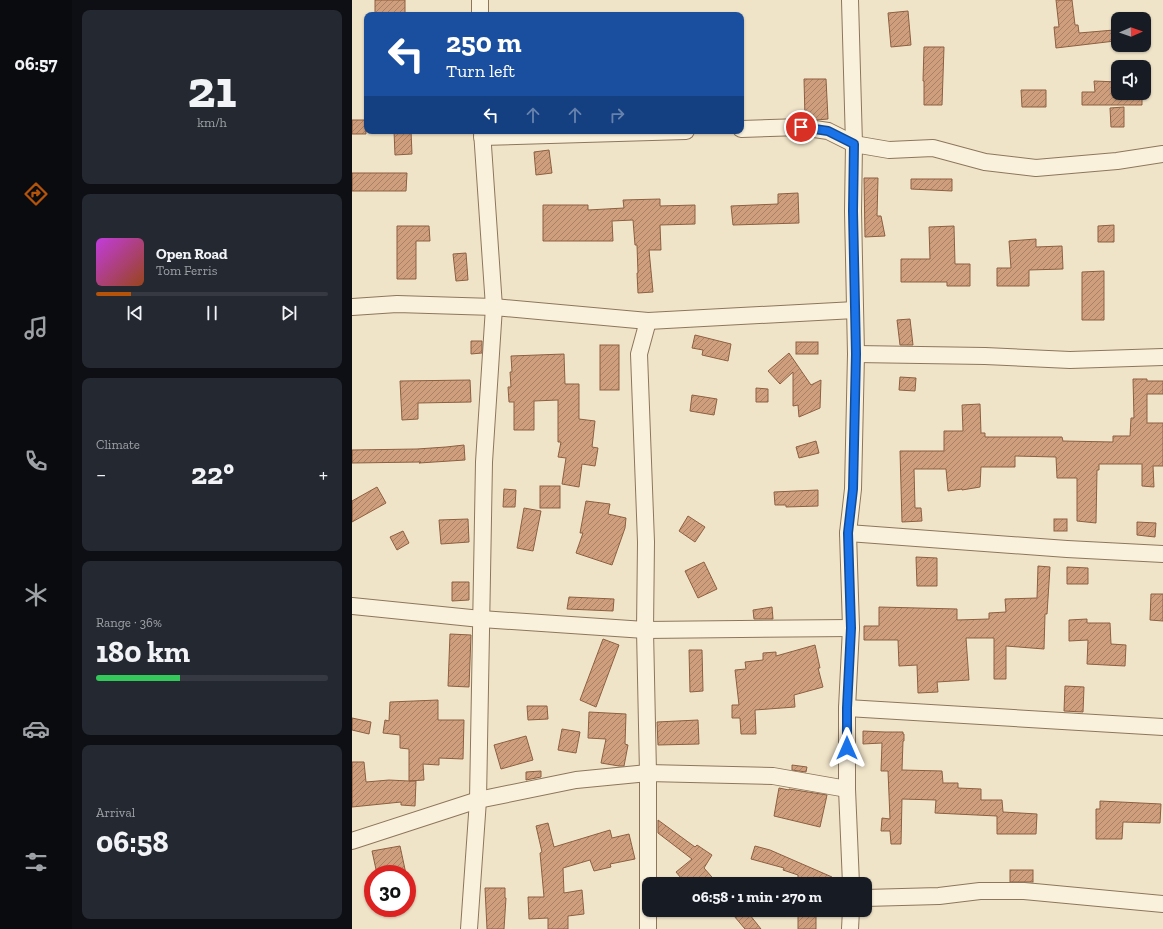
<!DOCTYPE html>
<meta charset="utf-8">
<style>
:root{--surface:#171b24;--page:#242831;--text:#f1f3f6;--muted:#9ea1a6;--line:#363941;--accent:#b45309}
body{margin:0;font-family:"Zilla Slab",serif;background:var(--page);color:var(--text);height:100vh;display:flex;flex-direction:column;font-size:15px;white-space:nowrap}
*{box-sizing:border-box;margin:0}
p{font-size:13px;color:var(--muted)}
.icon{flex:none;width:22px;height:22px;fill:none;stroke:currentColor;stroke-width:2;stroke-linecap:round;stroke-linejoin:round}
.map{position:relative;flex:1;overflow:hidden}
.sheet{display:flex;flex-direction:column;gap:10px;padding:10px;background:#0d0f14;width:280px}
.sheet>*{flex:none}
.banner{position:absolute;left:12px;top:12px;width:380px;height:122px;border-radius:8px;box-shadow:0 1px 3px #0004;background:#1a4fa0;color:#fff;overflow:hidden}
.needle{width:26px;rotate:88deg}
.fabs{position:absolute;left:759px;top:12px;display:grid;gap:8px}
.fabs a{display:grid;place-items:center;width:40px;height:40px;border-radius:8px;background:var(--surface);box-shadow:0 1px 3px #0004;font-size:20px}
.speed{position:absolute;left:12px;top:865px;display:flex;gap:8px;font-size:20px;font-weight:700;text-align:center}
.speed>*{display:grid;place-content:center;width:52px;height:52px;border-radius:50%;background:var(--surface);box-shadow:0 1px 3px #0004;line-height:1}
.speed .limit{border:6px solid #d22;background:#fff;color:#111}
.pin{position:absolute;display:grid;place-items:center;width:34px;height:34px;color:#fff;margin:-17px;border:2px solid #fff;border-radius:50%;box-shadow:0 1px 4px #0007}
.me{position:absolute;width:44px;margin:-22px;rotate:0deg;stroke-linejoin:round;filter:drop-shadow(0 0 3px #0008)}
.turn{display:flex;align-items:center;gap:14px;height:84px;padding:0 16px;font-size:18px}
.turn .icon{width:52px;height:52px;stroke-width:2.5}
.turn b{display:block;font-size:28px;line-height:34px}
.lanes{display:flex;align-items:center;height:38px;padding:0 16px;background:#0003;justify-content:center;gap:20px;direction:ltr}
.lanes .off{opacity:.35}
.big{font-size:30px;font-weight:700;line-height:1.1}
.sheet .tile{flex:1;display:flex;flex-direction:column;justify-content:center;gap:6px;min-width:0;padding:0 14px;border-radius:8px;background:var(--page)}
.sheet .dial{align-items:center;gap:0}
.dial b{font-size:52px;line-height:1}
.song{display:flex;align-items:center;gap:12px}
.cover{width:48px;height:48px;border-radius:6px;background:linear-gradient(135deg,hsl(290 70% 55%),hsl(20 70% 35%))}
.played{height:4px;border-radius:2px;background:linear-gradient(90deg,var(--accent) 15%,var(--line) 15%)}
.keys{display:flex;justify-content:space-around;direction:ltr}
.heat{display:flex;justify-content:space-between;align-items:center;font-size:22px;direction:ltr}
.charge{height:6px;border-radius:3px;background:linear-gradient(90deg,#34c759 36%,var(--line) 0)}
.trip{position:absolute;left:290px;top:877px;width:230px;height:40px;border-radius:8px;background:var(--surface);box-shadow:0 1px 3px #0004;font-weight:700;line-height:40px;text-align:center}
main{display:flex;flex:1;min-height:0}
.tab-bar{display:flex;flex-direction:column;width:72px;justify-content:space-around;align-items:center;background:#090b0e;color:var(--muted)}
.tab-bar .icon{width:28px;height:28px}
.tab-bar .on{color:var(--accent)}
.tab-bar b{font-size:18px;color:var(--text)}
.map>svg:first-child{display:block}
</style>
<main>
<nav class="tab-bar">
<b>06:57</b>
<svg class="icon on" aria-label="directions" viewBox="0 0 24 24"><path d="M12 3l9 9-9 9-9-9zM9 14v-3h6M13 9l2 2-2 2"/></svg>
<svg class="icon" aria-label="music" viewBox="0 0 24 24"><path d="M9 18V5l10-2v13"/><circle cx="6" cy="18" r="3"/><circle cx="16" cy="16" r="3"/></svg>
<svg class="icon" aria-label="phone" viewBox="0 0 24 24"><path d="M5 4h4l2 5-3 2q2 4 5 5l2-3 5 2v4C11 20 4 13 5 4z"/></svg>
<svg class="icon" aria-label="climate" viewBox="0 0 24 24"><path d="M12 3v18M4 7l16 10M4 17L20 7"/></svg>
<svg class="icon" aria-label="car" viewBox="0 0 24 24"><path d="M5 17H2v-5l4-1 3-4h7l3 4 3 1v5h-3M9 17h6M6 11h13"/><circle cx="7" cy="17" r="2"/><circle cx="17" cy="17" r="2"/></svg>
<svg class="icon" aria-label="filters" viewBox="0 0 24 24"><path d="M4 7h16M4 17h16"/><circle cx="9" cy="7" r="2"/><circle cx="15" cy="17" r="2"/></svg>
</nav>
<section class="sheet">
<div class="tile dial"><b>21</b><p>km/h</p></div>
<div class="tile">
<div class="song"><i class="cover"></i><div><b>Open Road</b><p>Tom Ferris</p></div></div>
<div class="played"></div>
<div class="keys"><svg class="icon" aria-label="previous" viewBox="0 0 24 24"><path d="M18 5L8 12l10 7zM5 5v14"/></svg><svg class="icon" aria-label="pause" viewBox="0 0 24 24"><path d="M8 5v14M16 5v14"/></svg><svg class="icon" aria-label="next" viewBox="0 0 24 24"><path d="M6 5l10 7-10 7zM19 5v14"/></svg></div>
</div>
<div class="tile"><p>Climate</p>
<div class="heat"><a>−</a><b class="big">22°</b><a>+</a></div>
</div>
<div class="tile"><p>Range · 36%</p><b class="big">180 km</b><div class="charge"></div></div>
<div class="tile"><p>Arrival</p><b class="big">06:58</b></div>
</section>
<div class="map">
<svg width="811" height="929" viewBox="0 0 811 929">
<defs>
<pattern id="building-hatch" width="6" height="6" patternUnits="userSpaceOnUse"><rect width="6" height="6" fill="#cf9f7d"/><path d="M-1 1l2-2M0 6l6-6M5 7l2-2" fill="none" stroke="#a98266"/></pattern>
</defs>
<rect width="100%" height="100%" fill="#f0e4c8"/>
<g fill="url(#building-hatch)" stroke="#8d5f41">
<rect x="23" y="0" width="30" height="15"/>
<path d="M704 0H720L723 25H726L727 33 762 30 763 41 704 48 702 27H707Z"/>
<path d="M556 11 559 45 539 47 536 13Z"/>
<path d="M572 47H592L590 105H572V81H571Z"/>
<path d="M452 79H474L476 119 464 120 453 118Z"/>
<path d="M742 81 766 82V93H790V105H730V92H743Z"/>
<path d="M669 90H694V107H670Z"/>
<path d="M772 107V127H759L758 108Z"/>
<path d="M0 120H13L14 134H0Z"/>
<path d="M42 131H59L60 154 43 155Z"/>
<path d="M197 150 200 173 184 175 182 152Z"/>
<path d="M0 173H55L54 191H0Z"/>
<path d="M512 178H526L525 216H529L533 236 513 237Z"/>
<path d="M559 179H600V191L559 189Z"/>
<path d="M446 193 447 223 381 225 379 206 426 204V194Z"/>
<path d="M308 199V206L343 205V224L308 225 309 250H297L301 292 286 293 285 273H286L285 245H283L281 220 260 221 261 241H191V205H236V210L272 208 271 200Z"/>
<path d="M762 225V242H746V226Z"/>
<path d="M45 226H77L78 241H64V279H45Z"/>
<path d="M602 226 603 264H618V286H595V282H549V259H578L577 227Z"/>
<path d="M684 239V247L710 246 711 269 677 270V286H645V268H659L657 241Z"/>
<path d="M114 253 116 280 104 281 101 254Z"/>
<path d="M752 271V320H730V272Z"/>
<path d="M558 319 561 345H548L545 320Z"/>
<path d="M343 335 379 344 376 361 350 355 351 350 340 348Z"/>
<path d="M119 341H130V353L119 354Z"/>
<rect x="444" y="342" width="22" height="12"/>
<rect x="248" y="345" width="19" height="45"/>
<path d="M437 353 459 385 469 380 468 408 447 417 446 405 441 406V372L428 384 416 371Z"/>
<path d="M212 354 213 384H227V419L243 421 240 447 246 448 243 466 230 464 227 487 210 484 214 458 206 457 209 442H206V400L182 401V430H162V402H157L156 387H159L158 372H160L159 356Z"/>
<path d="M548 377 564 378 563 391 547 390Z"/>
<path d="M781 379H795V381H811V394H795V423H811V466H801L802 487 790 486V464H747V470H745L744 523 725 521V478H705L704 457 663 456V467H629L628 487 610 490V489L596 491 594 469H562L563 508H569L570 521 550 522 548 451H592V431H611L610 405 628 404 629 433H633V437H710L711 441 761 442V436H778L779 418H782Z"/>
<path d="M118 380 119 402 66 403V419L50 420 48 381Z"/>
<path d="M404 388 416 389V402H404Z"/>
<path d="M340 395 365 399 362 415 338 411Z"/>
<path d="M464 441 467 453 447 458 444 447Z"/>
<path d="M112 445 113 460 67 463 69 462 0 463V450L65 449 94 447Z"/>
<rect x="188" y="486" width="20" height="22"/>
<path d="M25 487 34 503 0 522V501Z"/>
<path d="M152 489 164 490 163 507H151Z"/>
<path d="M466 490V506L434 507V505H423L422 492Z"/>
<path d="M234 501 258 504 256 514 274 518 273 528 260 565 224 553 231 533H228Z"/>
<path d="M172 508 189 511 181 551 165 548Z"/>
<path d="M336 516 353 527 343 542 327 531Z"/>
<path d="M116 519 117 542 89 544 87 520Z"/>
<rect x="702" y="519" width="13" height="12"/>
<path d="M785 522 804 523 803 537 785 535Z"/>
<path d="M51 531 57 543 45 550 38 537Z"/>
<path d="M564 557 585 558V586H565Z"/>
<path d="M352 562 365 589 346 598 333 571Z"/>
<path d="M686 566 698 567 695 614H693L692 649 654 646V679H642V638H614L617 680 585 682 586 692 566 693 565 665 547 666 546 640H512V626H527V607L605 609V620L637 619V613L654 612 653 599 685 598Z"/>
<path d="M715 567 736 568V584H715Z"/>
<path d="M100 582H117V600L100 601Z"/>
<path d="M799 594H811V621L798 620Z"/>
<path d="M217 597 262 599 261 611 215 609Z"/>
<path d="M420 607 421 619H402L401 610Z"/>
<path d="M735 619V623H758L759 644 774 645 773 666 735 664 736 640 717 641V620Z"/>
<path d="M98 634 119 635 117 687 96 686Z"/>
<path d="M251 639 267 645 244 707 228 700Z"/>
<path d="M463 645 468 668H466L471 687 442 695 443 707 403 710 404 734H389L388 718H380V705H387L383 670 394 669 393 662 411 660V653L424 652V656Z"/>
<path d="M337 650H350L351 691 338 692Z"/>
<path d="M713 686 732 687 731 712 712 711Z"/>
<path d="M86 700V720H112L111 759 87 758V765L71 764 72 780 57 781H64L63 806 49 805V802L0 807V762H12L14 782 37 780 57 781V749L48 748V735L31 733 33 720 37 721 38 702Z"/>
<path d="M175 706H195L196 719 176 720Z"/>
<path d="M237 712 274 714 273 744 276 745 272 766H267L249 763 254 739 236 738Z"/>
<path d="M0 718 19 722 17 734 0 730Z"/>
<path d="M346 720 347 744 306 745 305 722Z"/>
<path d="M210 729 228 732 224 753 206 750Z"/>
<path d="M511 731 533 732H551V734H552V741H551L550 770 590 771 591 783H606V788L629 789V800H650L651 812 685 814 684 834H645V816L583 813 584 800 550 799 549 844H539L538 831H529L530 818 538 819 536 771H529L530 743 511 744Z"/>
<path d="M174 736 181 760 149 769 142 745Z"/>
<path d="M440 765 455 767 454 772 440 770Z"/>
<path d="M189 771V777L174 780V772Z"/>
<path d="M427 788 437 790V789L475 795 468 827 422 816Z"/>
<path d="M748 801 809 804 808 823 771 822 770 839H744V809H748Z"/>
<path d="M306 820 343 847 345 845 360 855 352 868 366 884H334L324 872 340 859 306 833Z"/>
<path d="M196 823 202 847 258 830 260 838 277 834 283 859 258 864 259 867 242 871 238 860 211 868 212 893 230 890 232 914 216 916V929H196V918L177 919 176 897H192L188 853 190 852 184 826Z"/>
<path d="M48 846 54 874H25L20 851Z"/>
<path d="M403 846 418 850 480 877 477 884H473L464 881 463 884H446V875L431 870 432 868 399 859Z"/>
<rect x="658" y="870" width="23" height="12"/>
<path d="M133 888H153V898H154L152 929H135Z"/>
<path d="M377 910H394L409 929H393Z"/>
<rect x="446" y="910" width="18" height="19"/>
</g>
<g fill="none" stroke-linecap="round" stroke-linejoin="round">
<g stroke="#8d765c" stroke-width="18">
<g id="street">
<path d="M498 0 502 144 501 211 504 354 501 489 496 533 499 628 495 708V789L499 884"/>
<path d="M128 15V0"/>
<path d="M389 129 449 127 476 131 502 144 537 150 581 148 633 162 684 168 765 161 811 154"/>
<path d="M130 137 334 131"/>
<path d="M0 307 45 304 142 307 296 321 503 310"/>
<path d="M504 354 633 356 718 360 811 357"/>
<path d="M496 533 715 549 811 554"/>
<path d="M0 606 129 619 293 630 499 628"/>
<path d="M495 708 811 727"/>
<path d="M0 841 126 800 224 780 296 773 421 776 495 789"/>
<path d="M513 898 587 896 628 891H672L811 904"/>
<path d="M117 929 126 800 132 462 142 307 130 131"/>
<path d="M296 929V773L293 630 294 542 287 354 296 321"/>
<path d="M498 929 499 910"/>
</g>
</g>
<use href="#street" stroke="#faf1dc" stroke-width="16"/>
</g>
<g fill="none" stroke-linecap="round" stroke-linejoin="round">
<g stroke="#114b97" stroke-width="10">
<path id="route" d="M449 127 476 131 502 144 501 211 504 354 501 489 496 533 499 628 495 708V748"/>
</g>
<use href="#route" stroke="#1a73e8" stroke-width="7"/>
</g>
</svg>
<div class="fabs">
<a><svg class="needle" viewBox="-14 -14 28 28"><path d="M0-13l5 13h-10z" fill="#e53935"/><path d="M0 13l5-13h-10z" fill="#9ea1a6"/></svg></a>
<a><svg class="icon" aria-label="sound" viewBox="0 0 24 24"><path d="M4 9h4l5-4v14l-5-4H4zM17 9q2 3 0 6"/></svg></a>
</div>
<div class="speed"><div class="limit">30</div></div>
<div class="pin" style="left:449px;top:127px;background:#d93025"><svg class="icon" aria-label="arrive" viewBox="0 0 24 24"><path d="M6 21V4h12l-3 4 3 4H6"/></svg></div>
<svg class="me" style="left:495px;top:748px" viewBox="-20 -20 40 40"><path d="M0-17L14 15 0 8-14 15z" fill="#1a73e8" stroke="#fff" stroke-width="4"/></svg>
<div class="trip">06:58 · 1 min · 270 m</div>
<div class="banner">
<div class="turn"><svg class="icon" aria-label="left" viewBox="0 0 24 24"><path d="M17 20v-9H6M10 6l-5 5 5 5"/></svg><div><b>250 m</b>Turn left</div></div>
<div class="lanes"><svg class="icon" aria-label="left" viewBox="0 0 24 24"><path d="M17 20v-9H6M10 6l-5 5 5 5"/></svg><svg class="icon off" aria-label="ahead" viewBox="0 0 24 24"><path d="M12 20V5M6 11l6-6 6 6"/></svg><svg class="icon off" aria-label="ahead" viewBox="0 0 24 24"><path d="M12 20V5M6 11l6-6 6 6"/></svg><svg class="icon off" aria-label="right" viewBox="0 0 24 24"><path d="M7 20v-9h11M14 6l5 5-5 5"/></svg></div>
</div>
</div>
</main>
